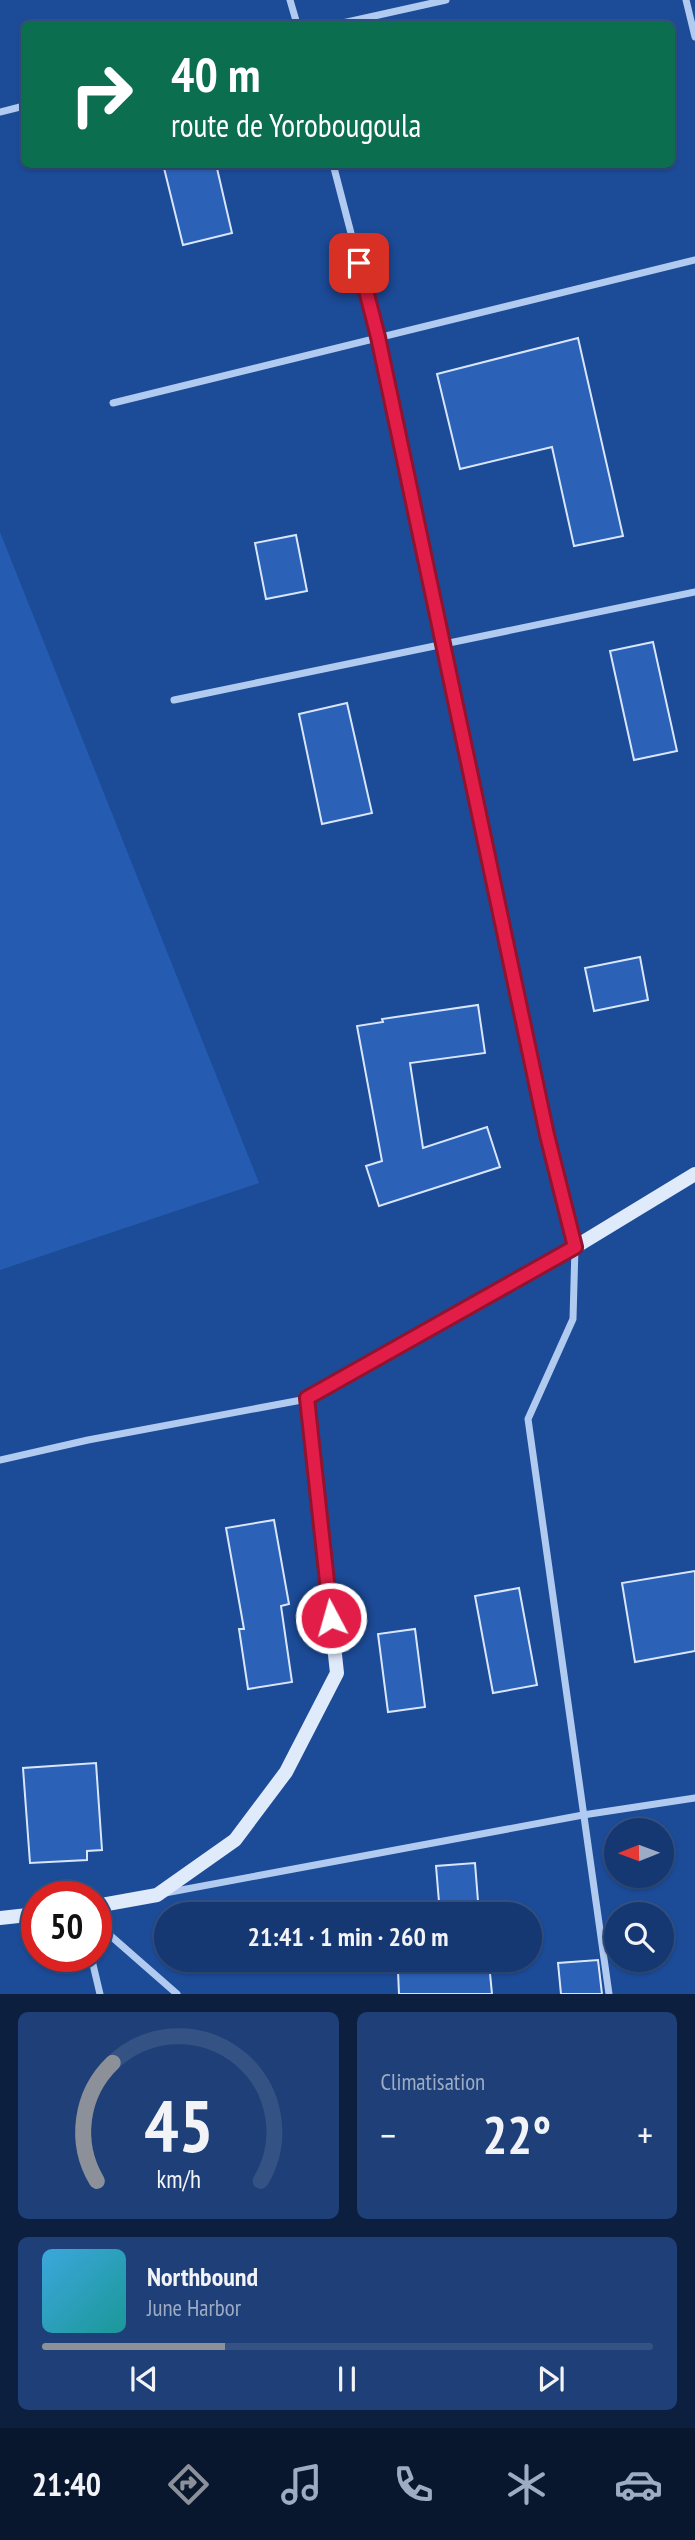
<!DOCTYPE html>
<html lang="fr">
<meta charset="utf-8">
<style>
:root{--surface:#153872;--page:#1e3f77;--text:#f1f3f6;--muted:#9dacc4;--line:#345284;--accent:#8c9099}
body{margin:0;font-family:"PT Sans Narrow",sans-serif;background:var(--page);color:var(--text);height:100vh;display:flex;flex-direction:column;font-size:26px;white-space:nowrap}
*{box-sizing:border-box;margin:0}
p{font-size:23px;color:var(--muted)}
.icon{flex:none;width:38px;height:38px;fill:none;stroke:currentColor;stroke-width:2;stroke-linecap:round;stroke-linejoin:round}
.map{position:relative;height:1994px;overflow:hidden}
.side{display:flex;flex-direction:column;gap:18px;padding:18px;background:#0c1f3f;flex:1}
.side>*{flex:none}
.top-card{position:absolute;left:21px;top:21px;width:654px;height:147px;border-radius:10px;box-shadow:0 2px 5px #0004,0 0 0 2px var(--line);background:#0b6e4f;color:#fff;overflow:hidden}
.needle{width:46px;rotate:269deg}
.fabs{position:absolute;left:604px;top:1818px;display:grid;gap:14px}
.fabs a{display:grid;place-items:center;width:70px;height:70px;border-radius:50%;background:var(--surface);box-shadow:0 2px 5px #0004,0 0 0 2px var(--line);font-size:35px}
.speed{position:absolute;left:21px;top:1881px;display:flex;gap:14px;font-size:35px;font-weight:700;text-align:center}
.speed>*{display:grid;place-content:center;width:91px;height:91px;border-radius:50%;background:var(--surface);box-shadow:0 2px 5px #0004,0 0 0 2px var(--line);line-height:1}
.speed .limit{border:10px solid #d22;background:#fff;color:#111}
.pin{position:absolute;display:grid;place-items:center;width:60px;height:60px;color:#fff;margin:-30px;border-radius:14px;box-shadow:0 4px 10px #0006}
.me{position:absolute;width:77px;margin:-38px;rotate:354deg;stroke-linejoin:round;filter:drop-shadow(0 0 5px #0008)}
.turn{display:flex;align-items:center;gap:24px;height:147px;padding:0 35px;font-size:32px}
.turn .icon{width:91px;height:91px;stroke-width:2.5}
.turn b{display:block;font-size:49px;line-height:60px}
.big{font-size:52px;font-weight:700;line-height:1.1}
.side .tile{flex:1;display:flex;flex-direction:column;justify-content:center;gap:10px;min-width:0;padding:0 24px;border-radius:10px;background:var(--page)}
.side .dial{align-items:center;gap:0}
.dial svg{height:182px;overflow:visible;fill:none;stroke:var(--line);stroke-width:7;stroke-linecap:round;text-anchor:middle}
.dial text{fill:var(--text);stroke:none}
.song{display:flex;align-items:center;gap:21px}
.cover{width:84px;height:84px;border-radius:10px;background:linear-gradient(135deg,hsl(200 70% 55%),hsl(180 70% 35%))}
.played{height:7px;border-radius:4px;background:linear-gradient(90deg,var(--accent) 30%,var(--line) 30%)}
.keys{display:flex;justify-content:space-around;direction:ltr}
.heat{display:flex;justify-content:space-between;align-items:center;font-size:38px;direction:ltr}
.side .tiles{flex:1;display:grid;gap:18px;grid-template-columns:1fr 1fr}
.tile:last-child{grid-column:span 2}
.trip{position:absolute;left:154px;top:1902px;width:388px;height:70px;border-radius:35px;background:var(--surface);box-shadow:0 2px 5px #0004,0 0 0 2px var(--line);font-weight:700;line-height:70px;text-align:center}
.dock{display:flex;height:112px;justify-content:space-around;align-items:center;background:#08162e;color:var(--muted)}
.dock .icon{width:49px;height:49px}
.dock .active{color:var(--accent)}
.dock b{font-size:32px;color:var(--text)}
.map>svg:first-child{display:block}
</style>
<div class="map">
<svg width="695" height="1994" viewBox="0 0 695 1994">
<rect width="100%" height="100%" fill="#1c4b98"/>
<path fill="#255cb1" d="M0 532 259 1183 0 1270Z"/>
<g fill="#2b61b6" stroke="#d8e6fb" stroke-width="2">
<path d="M163 164H216L232 233 183 245Z"/>
<path d="M578 338 623 536 574 546 552 447 460 469 437 374Z"/>
<path d="M296 535 307 591 266 599 255 543Z"/>
<path d="M653 642 677 751 634 760 610 651Z"/>
<path d="M347 703 372 813 322 824 299 714Z"/>
<path d="M640 957 648 1000 594 1011 585 968Z"/>
<path d="M478 1005 485 1053 410 1063 423 1148 487 1127 500 1167 379 1206 366 1166 382 1161 357 1026 383 1022 382 1019Z"/>
<path d="M274 1520 289 1604 281 1606 292 1682 248 1689 239 1629H244L226 1528Z"/>
<path d="M695 1571V1651L635 1662 622 1583Z"/>
<path d="M519 1588 537 1685 493 1693 475 1596Z"/>
<path d="M415 1629 425 1707 388 1712 378 1634Z"/>
<path d="M96 1763 102 1850 87 1851V1860L30 1863 23 1768Z"/>
<path d="M475 1863 479 1914H440L436 1866Z"/>
<path d="M452 1960H483L484 1964 489 1963 492 1994H399L398 1971 452 1967Z"/>
<path d="M598 1960 602 1994H561L558 1963Z"/>
</g>
<g fill="none" stroke-linecap="round" stroke-linejoin="round">
<g stroke="#b1caf0" stroke-width="7">
<path d="M290 0 297 24"/>
<path d="M686 0 695 37"/>
<path d="M338 24 446 0"/>
<path d="M0 112 24 106"/>
<path d="M333 164 378 337 547 1135 575 1247 573 1319 528 1419 609 1994"/>
<path d="M113 403 695 260"/>
<path d="M174 700 695 592"/>
<path d="M0 1460 88 1440 307 1399"/>
<path d="M165 1893 583 1815 695 1798"/>
<path d="M96 1923 177 1994"/>
<path d="M91 1956 100 1994"/>
</g>
<g stroke="#dfeafb" stroke-width="14">
<path d="M96 1906 157 1895 235 1840 286 1772 337 1673 307 1398 575 1247 695 1174"/>
<path d="M0 1918 37 1914"/>
</g>
</g>
<g fill="none" stroke-linecap="round" stroke-linejoin="round">
<g stroke="#92132f" stroke-width="18">
<path id="route" d="M331 1618 307 1398 575 1247 547 1135 378 337 359 263"/>
</g>
<use href="#route" stroke="#e11d48" stroke-width="12"/>
</g>
</svg>
<div class="fabs">
<a><svg class="needle" viewBox="-14 -14 28 28"><path d="M0-13l5 13h-10z" fill="#e53935"/><path d="M0 13l5-13h-10z" fill="#9dacc4"/></svg></a>
<a><svg class="icon" aria-label="search" viewBox="0 0 24 24"><circle cx="10" cy="10" r="6"/><path d="M15 15l6 6"/></svg></a>
</div>
<div class="speed"><div class="limit">50</div></div>
<div class="pin" style="left:359px;top:263px;background:#d93025"><svg class="icon" aria-label="arrive" viewBox="0 0 24 24"><path d="M6 21V4h12l-3 4 3 4H6"/></svg></div>
<svg class="me" style="left:331px;top:1618px" viewBox="-20 -20 40 40"><circle r="17" fill="#e11d48" stroke="#fff" stroke-width="3"/><path d="M0-11L8 9 0 5-8 9z" fill="#fff"/></svg>
<div class="trip">21:41 · 1 min · 260 m</div>
<div class="top-card">
<div class="turn"><svg class="icon" aria-label="right" viewBox="0 0 24 24"><path d="M7 20v-9h11M14 6l5 5-5 5"/></svg><div><b>40 m</b>route de Yorobougoula</div></div>
</div>
</div>
<section class="side">
<div class="tiles">
<div class="tile dial"><svg viewBox="0 0 100 80">
<path d="M14 69A42 42 0 1 1 86 69"/>
<path d="M14 69A42 42 0 0 1 21 17" stroke="#8c9099"/>
<text x="50" y="56" font-size="32" font-weight="700">45</text>
<text x="50" y="72" font-size="11">km/h</text>
</svg></div>
<div class="tile"><p>Climatisation</p>
<div class="heat"><a>−</a><b class="big">22°</b><a>+</a></div>
</div>
<div class="tile">
<div class="song"><i class="cover"></i><div><b>Northbound</b><p>June Harbor</p></div></div>
<div class="played"></div>
<div class="keys"><svg class="icon" aria-label="previous" viewBox="0 0 24 24"><path d="M18 5L8 12l10 7zM5 5v14"/></svg><svg class="icon" aria-label="pause" viewBox="0 0 24 24"><path d="M8 5v14M16 5v14"/></svg><svg class="icon" aria-label="next" viewBox="0 0 24 24"><path d="M6 5l10 7-10 7zM19 5v14"/></svg></div>
</div>
</div>
</section>
<nav class="dock">
<b>21:40</b>
<svg class="icon active" aria-label="directions" viewBox="0 0 24 24"><path d="M12 3l9 9-9 9-9-9zM9 14v-3h6M13 9l2 2-2 2"/></svg>
<svg class="icon" aria-label="music" viewBox="0 0 24 24"><path d="M9 18V5l10-2v13"/><circle cx="6" cy="18" r="3"/><circle cx="16" cy="16" r="3"/></svg>
<svg class="icon" aria-label="phone" viewBox="0 0 24 24"><path d="M5 4h4l2 5-3 2q2 4 5 5l2-3 5 2v4C11 20 4 13 5 4z"/></svg>
<svg class="icon" aria-label="climate" viewBox="0 0 24 24"><path d="M12 3v18M4 7l16 10M4 17L20 7"/></svg>
<svg class="icon" aria-label="car" viewBox="0 0 24 24"><path d="M5 17H2v-5l4-1 3-4h7l3 4 3 1v5h-3M9 17h6M6 11h13"/><circle cx="7" cy="17" r="2"/><circle cx="17" cy="17" r="2"/></svg>
</nav>
